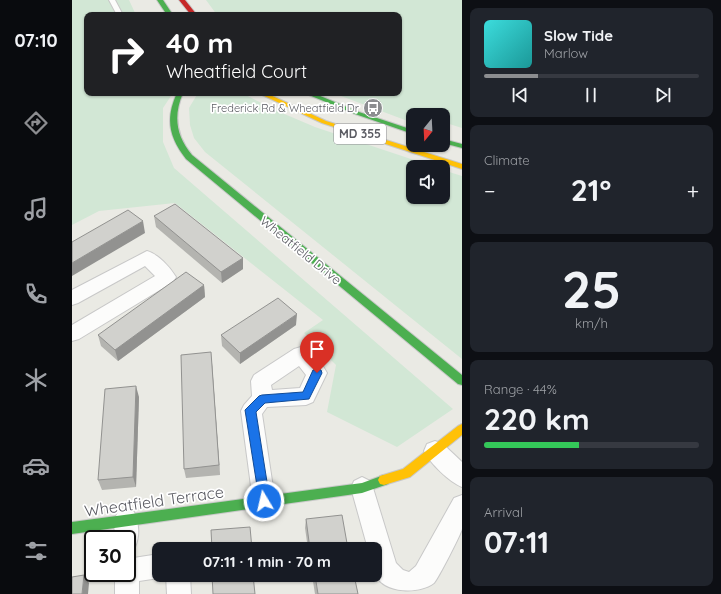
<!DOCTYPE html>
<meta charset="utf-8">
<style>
:root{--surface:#171b24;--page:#20242c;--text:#f1f3f6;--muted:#9ea1a6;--line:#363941;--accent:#8c8d90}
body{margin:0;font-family:Quicksand,sans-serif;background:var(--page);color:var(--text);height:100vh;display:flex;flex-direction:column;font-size:15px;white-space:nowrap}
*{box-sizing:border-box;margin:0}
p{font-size:13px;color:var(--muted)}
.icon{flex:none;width:22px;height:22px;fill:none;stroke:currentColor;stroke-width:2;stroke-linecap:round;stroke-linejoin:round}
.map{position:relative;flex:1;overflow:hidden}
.side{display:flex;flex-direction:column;gap:8px;padding:8px;background:#0d0f14;width:259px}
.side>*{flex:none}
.hud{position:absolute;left:12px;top:12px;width:318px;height:84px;border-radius:8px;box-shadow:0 1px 3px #0004;background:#202124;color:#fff;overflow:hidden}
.needle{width:26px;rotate:198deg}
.tools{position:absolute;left:334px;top:108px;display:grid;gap:8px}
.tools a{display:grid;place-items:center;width:44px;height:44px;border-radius:8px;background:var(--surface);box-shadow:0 1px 3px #0004;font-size:20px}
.speed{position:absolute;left:12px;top:530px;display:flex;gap:8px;font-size:20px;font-weight:700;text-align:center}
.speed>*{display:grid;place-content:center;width:52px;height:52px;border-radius:50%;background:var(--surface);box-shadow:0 1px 3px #0004;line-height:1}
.speed .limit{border:2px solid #111;border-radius:6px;background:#fff;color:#111}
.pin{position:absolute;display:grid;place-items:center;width:34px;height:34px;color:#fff;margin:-41px -17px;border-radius:50% 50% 50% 0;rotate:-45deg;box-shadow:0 0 4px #0007}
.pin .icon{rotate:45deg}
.me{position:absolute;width:44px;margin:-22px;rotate:351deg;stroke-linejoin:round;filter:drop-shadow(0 0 3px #0008)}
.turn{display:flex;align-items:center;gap:14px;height:84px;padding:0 16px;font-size:18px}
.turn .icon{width:52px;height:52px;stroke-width:2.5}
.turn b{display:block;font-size:28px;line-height:34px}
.big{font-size:30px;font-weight:800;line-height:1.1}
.side .card{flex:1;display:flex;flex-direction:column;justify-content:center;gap:6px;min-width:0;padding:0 14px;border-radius:8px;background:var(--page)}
.side .dial{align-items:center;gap:0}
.dial b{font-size:52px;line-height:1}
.song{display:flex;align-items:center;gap:12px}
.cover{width:48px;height:48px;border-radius:6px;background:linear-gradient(135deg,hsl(180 70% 55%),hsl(180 70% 35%))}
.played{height:4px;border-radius:2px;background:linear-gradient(90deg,var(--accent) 25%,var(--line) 25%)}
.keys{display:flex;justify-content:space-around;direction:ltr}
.heat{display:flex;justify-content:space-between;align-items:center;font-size:22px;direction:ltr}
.charge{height:6px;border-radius:3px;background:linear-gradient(90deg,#34c759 44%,var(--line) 0)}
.trip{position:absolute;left:80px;top:542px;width:230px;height:40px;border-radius:8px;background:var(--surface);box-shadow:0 1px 3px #0004;font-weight:800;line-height:40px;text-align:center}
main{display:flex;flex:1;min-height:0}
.dock{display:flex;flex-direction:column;width:72px;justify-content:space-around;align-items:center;background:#090b0e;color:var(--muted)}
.dock .icon{width:28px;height:28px}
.dock .on{color:var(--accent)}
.dock b{font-size:18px;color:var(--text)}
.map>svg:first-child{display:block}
</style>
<main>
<nav class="dock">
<b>07:10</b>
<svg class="icon on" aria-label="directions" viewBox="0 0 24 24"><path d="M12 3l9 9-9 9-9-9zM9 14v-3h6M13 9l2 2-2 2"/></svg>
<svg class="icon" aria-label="music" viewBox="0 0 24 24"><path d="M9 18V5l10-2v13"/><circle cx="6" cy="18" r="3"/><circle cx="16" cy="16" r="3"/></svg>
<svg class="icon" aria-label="phone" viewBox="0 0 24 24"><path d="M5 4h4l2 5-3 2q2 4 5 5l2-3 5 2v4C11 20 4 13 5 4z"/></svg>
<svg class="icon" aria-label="climate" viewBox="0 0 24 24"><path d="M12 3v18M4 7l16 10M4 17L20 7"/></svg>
<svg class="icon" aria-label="car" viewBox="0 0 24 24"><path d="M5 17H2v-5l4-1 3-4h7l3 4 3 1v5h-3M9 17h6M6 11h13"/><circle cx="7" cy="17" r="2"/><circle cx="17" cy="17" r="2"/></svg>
<svg class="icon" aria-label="filters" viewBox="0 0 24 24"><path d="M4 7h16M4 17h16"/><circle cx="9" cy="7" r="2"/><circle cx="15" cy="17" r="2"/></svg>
</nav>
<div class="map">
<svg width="390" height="594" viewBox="0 0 390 594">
<rect width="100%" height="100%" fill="#eaeae4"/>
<g fill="#d2e7d5">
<path d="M0 0H57L64 15H15V93H101L91 108V142L102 168 381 409 325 447 255 412 264 365 232 333 251 320 103 203 27 211 0 225Z"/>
<path d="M134 0H390V128L371 122V115H341V123L261 93H327V15H145Z"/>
<path d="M126 93H170L203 110 243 127 363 167H341V197H371V170L390 176V359L133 152 122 138 118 125 117 108Z"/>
</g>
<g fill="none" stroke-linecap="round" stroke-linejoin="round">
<g stroke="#c8c8c8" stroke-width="2">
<path id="lane" d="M37 0H43L51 15H45Z"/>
</g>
<g stroke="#c8c8c8" stroke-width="2">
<g id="street">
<path d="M75 251C86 254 98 267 104 277L101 282 7 339 0 341V325L83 276 73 266 6 303 0 305V290Z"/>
<path d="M229 347C240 351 250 363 255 373L241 402 234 405 195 407 190 414 203 501 200 509 192 512 184 509 181 501 169 411 172 405 180 396 179 381 182 375 222 349ZM227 366 234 375 228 388 200 390 199 385Z"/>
<path d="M363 441 371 444 390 462V487C377 482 358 463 352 451L355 444Z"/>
<path d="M290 477 298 481 301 488 324 563 331 570 337 572 344 566 382 498 390 495C390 506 390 519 390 529 389 534 366 579 362 583 348 594 314 594 304 576 301 569 303 557 303 549H296L279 488 282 481Z"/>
<path d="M54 509 62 512C67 524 68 536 63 547L55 551V539H43L42 520 46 512Z"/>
<path d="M87 554V575H118L119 594H95L94 575 87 578 67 581V594H43V573H55V559Z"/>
</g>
</g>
<g stroke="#c8c8c8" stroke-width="2">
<g id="fast">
<path d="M85 0H91L101 15H95Z"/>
<path d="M105 93H111C101 116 104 136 120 155L390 375V385L386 384 114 159C97 137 93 119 105 93Z"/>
<path d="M232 93H241L287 112 341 130V134L283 114Z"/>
<path d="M371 139 390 144V148L371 143Z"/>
<path d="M312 475 316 476 318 480 316 484 290 493 0 534V522L290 483Z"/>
</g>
</g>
<g stroke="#c8c8c8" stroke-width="2">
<g id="slow">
<path d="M186 93H194L254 121 390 164V169L250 123Z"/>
<path d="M390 424V435L338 477 312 485 308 484 306 480 308 476 331 469 386 426Z"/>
</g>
</g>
<g stroke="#c8c8c8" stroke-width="2">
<path id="jam" d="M107 0H113L125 15H119Z"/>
</g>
<use href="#lane" fill="#fcfcfb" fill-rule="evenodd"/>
<use href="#street" fill="#fcfcfb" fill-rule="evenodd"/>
<use href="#fast" fill="#4caf50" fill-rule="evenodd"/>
<use href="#slow" fill="#ffc107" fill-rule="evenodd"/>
<use href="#jam" fill="#c62828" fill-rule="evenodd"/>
</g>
<g fill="#b4b4b0">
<path d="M82 216 171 258V269L150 283 84 227Z"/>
<path d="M132 285 133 297 46 361 29 346 26 335Z"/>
<path d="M224 325 168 364 150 346 149 335Z"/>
<path d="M140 363 148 475 114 478 112 469Z"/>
<path d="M67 397 64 487 30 490 26 480Z"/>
<path d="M234 519 276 549H236L233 528Z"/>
<path d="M240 575H282L286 594H243Z"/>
</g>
<g fill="#929290">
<path d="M71 221 73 233 0 276V263Z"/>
<path d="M171 258V269L150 283 149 272Z"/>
<path d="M132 285 133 297 46 361 43 350Z"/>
<path d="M225 314 224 325 168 364V353Z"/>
<path d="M139 352 140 363 148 475 147 465Z"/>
<path d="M64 386 67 397 64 487 61 477Z"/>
<path d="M12 575 17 583 16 594H10Z"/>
</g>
<g fill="#d1d1cd" stroke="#929290">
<path d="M103 204 171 258 149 272 82 216Z"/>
<path d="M56 210 71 221 0 263V242Z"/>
<path d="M114 272 132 285 43 350 26 335Z"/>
<path d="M206 298 225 314 168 353 149 335Z"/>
<path d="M139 352 147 465 112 469 109 355Z"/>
<path d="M64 386 61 477 26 480 33 389Z"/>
<path d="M270 515 276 549H238L234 519Z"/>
<path d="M178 527 180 549H140L139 530Z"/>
<path d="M12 575 10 594H0V577Z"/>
<path d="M140 575H181L183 594H141Z"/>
<path d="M243 575H282L286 594H246Z"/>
</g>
<path fill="#1a73e8" stroke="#114b97" d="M245 369 249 370 250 373 237 399 193 403 184 412 198 501 196 505 192 507 188 505 173 410 187 396 190 395 231 392 241 370Z"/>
<defs>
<g id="bus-disc" transform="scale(1)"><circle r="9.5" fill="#8c8d90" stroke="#fff"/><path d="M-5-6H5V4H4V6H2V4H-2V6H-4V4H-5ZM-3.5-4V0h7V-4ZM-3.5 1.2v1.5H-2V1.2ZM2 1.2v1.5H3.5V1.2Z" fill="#fff"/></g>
</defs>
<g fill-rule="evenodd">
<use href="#bus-disc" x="301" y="108"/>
</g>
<g text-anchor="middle" stroke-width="3.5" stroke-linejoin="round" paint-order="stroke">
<g font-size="11" fill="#5a5b62" stroke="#fff" text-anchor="end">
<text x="287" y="112">Frederick Rd &amp; Wheatfield Dr</text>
</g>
<rect fill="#fff" stroke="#8c8c91" stroke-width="1" x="262" y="124" width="52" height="20" rx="3"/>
<g font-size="12" font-weight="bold" fill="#5a5b62">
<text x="288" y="138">MD 355</text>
</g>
<g font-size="13" fill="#5a5b62" stroke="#fff">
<text transform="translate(229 250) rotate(39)" y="5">Wheatfield Drive</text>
</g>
<g font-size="16" fill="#5a5b62" stroke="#fff">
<text transform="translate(82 501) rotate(-8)" y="6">Wheatfield Terrace</text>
</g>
</g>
</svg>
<div class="tools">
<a><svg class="needle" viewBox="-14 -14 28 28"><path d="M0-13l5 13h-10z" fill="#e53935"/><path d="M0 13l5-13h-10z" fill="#9ea1a6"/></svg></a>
<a><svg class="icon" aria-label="sound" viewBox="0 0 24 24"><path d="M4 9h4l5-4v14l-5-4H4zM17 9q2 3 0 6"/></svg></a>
</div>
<div class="speed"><div class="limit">30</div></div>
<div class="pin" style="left:245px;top:373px;background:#d93025"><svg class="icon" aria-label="arrive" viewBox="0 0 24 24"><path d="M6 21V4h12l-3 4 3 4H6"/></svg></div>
<svg class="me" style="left:192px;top:501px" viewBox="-20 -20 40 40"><circle r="17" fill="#1a73e8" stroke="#fff" stroke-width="3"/><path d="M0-11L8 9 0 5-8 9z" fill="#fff"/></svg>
<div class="trip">07:11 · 1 min · 70 m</div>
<div class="hud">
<div class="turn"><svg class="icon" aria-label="right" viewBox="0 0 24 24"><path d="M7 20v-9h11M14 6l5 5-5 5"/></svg><div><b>40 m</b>Wheatfield Court</div></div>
</div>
</div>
<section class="side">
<div class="card">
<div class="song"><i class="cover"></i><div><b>Slow Tide</b><p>Marlow</p></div></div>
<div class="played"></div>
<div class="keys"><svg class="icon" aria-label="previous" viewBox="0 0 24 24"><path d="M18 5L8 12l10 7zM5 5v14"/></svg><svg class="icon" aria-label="pause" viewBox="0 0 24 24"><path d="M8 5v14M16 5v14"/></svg><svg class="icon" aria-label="next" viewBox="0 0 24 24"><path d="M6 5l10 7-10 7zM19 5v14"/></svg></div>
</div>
<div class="card"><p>Climate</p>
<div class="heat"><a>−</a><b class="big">21°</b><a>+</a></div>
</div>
<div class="card dial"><b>25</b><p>km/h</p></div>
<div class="card"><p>Range · 44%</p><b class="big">220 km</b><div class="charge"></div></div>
<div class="card"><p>Arrival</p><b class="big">07:11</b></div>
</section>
</main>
